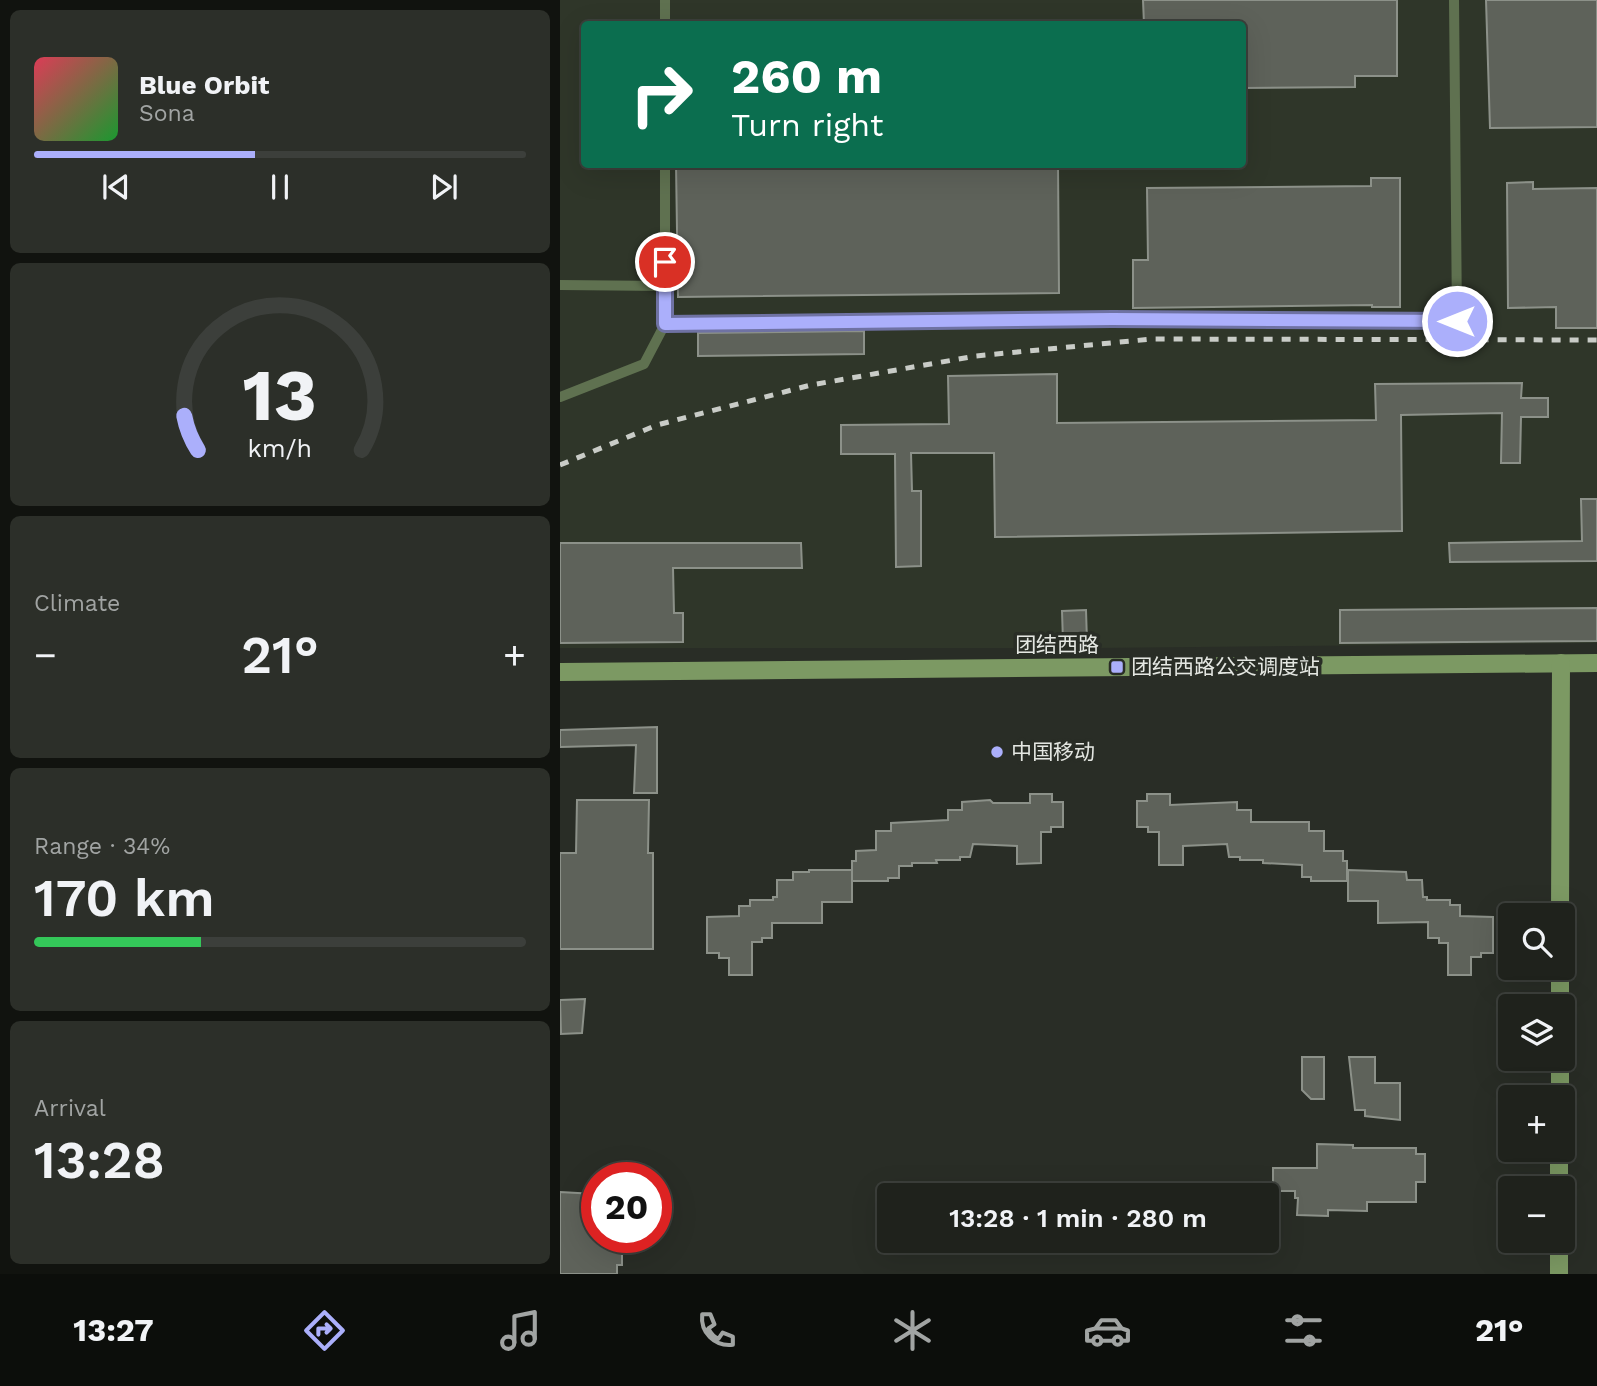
<!DOCTYPE html>
<meta charset="utf-8">
<style>
:root{--surface:#1f221c;--page:#2c2f29;--text:#f1f3f6;--muted:#a1a4a3;--line:#3c3f3b;--accent:#abaffb}
body{margin:0;font-family:"Work Sans","Noto Sans SC",sans-serif;background:var(--page);color:var(--text);height:100vh;display:flex;flex-direction:column;font-size:26px;white-space:nowrap}
*{box-sizing:border-box;margin:0}
p{font-size:23px;color:var(--muted)}
.icon{flex:none;width:38px;height:38px;fill:none;stroke:currentColor;stroke-width:2;stroke-linecap:round;stroke-linejoin:round}
.map{position:relative;flex:1;overflow:hidden}
.panel{display:flex;flex-direction:column;gap:10px;padding:10px;background:#11130f;width:560px}
.panel>*{flex:none}
.banner{position:absolute;left:21px;top:21px;width:665px;height:147px;border-radius:7px;box-shadow:0 7px 28px #0002,0 0 0 2px var(--line);background:#0b6e4f;color:#fff;overflow:hidden}
.controls{position:absolute;left:938px;top:903px;display:grid;gap:14px}
.controls a{display:grid;place-items:center;width:77px;height:77px;border-radius:7px;background:var(--surface);box-shadow:0 7px 28px #0002,0 0 0 2px var(--line);font-size:35px}
.speed{position:absolute;left:21px;top:1162px;display:flex;gap:14px;font-size:35px;font-weight:700;text-align:center}
.speed>*{display:grid;place-content:center;width:91px;height:91px;border-radius:50%;background:var(--surface);box-shadow:0 7px 28px #0002,0 0 0 2px var(--line);line-height:1}
.speed .limit{border:10px solid #d22;background:#fff;color:#111}
.pin{position:absolute;display:grid;place-items:center;width:60px;height:60px;color:#fff;margin:-30px;border:4px solid #fff;border-radius:50%;box-shadow:0 2px 7px #0007}
.me{position:absolute;width:77px;margin:-38px;rotate:270deg;stroke-linejoin:round;filter:drop-shadow(0 0 5px #0008)}
.turn{display:flex;align-items:center;gap:24px;height:147px;padding:0 35px;font-size:32px}
.turn .icon{width:91px;height:91px;stroke-width:2.5}
.turn b{display:block;font-size:49px;line-height:60px}
.big{font-size:52px;font-weight:600;line-height:1.1}
.panel .card{flex:1;display:flex;flex-direction:column;justify-content:center;gap:10px;min-width:0;padding:0 24px;border-radius:10px;background:var(--page)}
.panel .dial{align-items:center;gap:0}
.dial svg{height:182px;overflow:visible;fill:none;stroke:var(--line);stroke-width:7;stroke-linecap:round;text-anchor:middle}
.dial text{fill:var(--text);stroke:none}
.song{display:flex;align-items:center;gap:21px}
.cover{width:84px;height:84px;border-radius:10px;background:linear-gradient(135deg,hsl(350 70% 55%),hsl(130 70% 35%))}
.played{height:7px;border-radius:4px;background:linear-gradient(90deg,var(--accent) 45%,var(--line) 45%)}
.keys{display:flex;justify-content:space-around;direction:ltr}
.heat{display:flex;justify-content:space-between;align-items:center;font-size:38px;direction:ltr}
.charge{height:10px;border-radius:5px;background:linear-gradient(90deg,#34c759 34%,var(--line) 0)}
.trip{position:absolute;left:317px;top:1183px;width:402px;height:70px;border-radius:7px;background:var(--surface);box-shadow:0 7px 28px #0002,0 0 0 2px var(--line);font-weight:600;line-height:70px;text-align:center}
.dock{display:flex;height:112px;justify-content:space-around;align-items:center;background:#0c0e0b;color:var(--muted)}
.dock .icon{width:49px;height:49px}
.dock .on{color:var(--accent)}
.dock b{font-size:32px;color:var(--text)}
main{display:flex;flex:1;min-height:0}
.map>svg:first-child{display:block}
</style>
<main>
<section class="panel">
<div class="card">
<div class="song"><i class="cover"></i><div><b>Blue Orbit</b><p>Sona</p></div></div>
<div class="played"></div>
<div class="keys"><svg class="icon" aria-label="previous" viewBox="0 0 24 24"><path d="M18 5L8 12l10 7zM5 5v14"/></svg><svg class="icon" aria-label="pause" viewBox="0 0 24 24"><path d="M8 5v14M16 5v14"/></svg><svg class="icon" aria-label="next" viewBox="0 0 24 24"><path d="M6 5l10 7-10 7zM19 5v14"/></svg></div>
</div>
<div class="card dial"><svg viewBox="0 0 100 80">
<path d="M14 69A42 42 0 1 1 86 69"/>
<path d="M14 69A42 42 0 0 1 8 54" stroke="#abaffb"/>
<text x="50" y="56" font-size="32" font-weight="700">13</text>
<text x="50" y="72" font-size="11">km/h</text>
</svg></div>
<div class="card"><p>Climate</p>
<div class="heat"><a>−</a><b class="big">21°</b><a>+</a></div>
</div>
<div class="card"><p>Range · 34%</p><b class="big">170 km</b><div class="charge"></div></div>
<div class="card"><p>Arrival</p><b class="big">13:28</b></div>
</section>
<div class="map">
<svg width="1037" height="1274" viewBox="0 0 1037 1274">
<rect width="100%" height="100%" fill="#292d26"/>
<path fill="#2f3629" fill-rule="evenodd" d="M0 0H1037V643L537 648H0ZM24 24H682V164H24Z"/>
<g fill="#5e625a" stroke="#8c9189" stroke-width="2">
<path d="M583 0H837V76H795V87L682 88V24H584Z"/>
<path d="M926 0H1037V127L930 128Z"/>
<path d="M116 164H498L499 293 118 297Z"/>
<path d="M811 178H840V307H812V305L573 308V260H588L587 188 811 186Z"/>
<path d="M973 182V189L1037 188V328H996V307L948 308 947 183Z"/>
<path d="M304 331V354L138 356V333Z"/>
<path d="M497 374V423L816 420 815 384 962 383 961 398H988V417H961L960 463H941L942 413 841 415 842 531 435 537 434 453H351L352 491H361V566L336 567 335 454H281V425L389 424 388 376Z"/>
<path d="M1021 499H1037V561L890 562 889 543 1022 541Z"/>
<path d="M0 543H241L242 568H113L114 613H123V642L0 643Z"/>
<path d="M1037 608V641L780 643V610Z"/>
<path d="M526 610 527 642H503L502 611Z"/>
<path d="M97 727V793H74L76 745 0 747V730Z"/>
<path d="M470 794H492V802H503V827H491V832H481V863L457 864V846L413 844 410 857H400V860H376L377 863H352V866H339V878H328V881H292V861H296V851L316 850V831H331V823L388 820V810H402V802L430 800 433 803H470Z"/>
<path d="M587 794H610V805L677 802V810H691V822H749V831H764V851H783V861H787V881H751V877H742V865L703 863V860H680V857H669L667 844 623 846V865H599V832H588V827H577V801H587Z"/>
<path d="M17 800H89L88 853H93V949H0V853H16Z"/>
<path d="M249 870H292V902H262V923H212V938H202V942H192V975H169V958H159V953H147V917L179 916V906H190V900H213V897H217V880H233V872H249Z"/>
<path d="M788 870 846 872 847 880H862L863 897H867V900H890V905H900V916L933 917V953H921V957H911V975H888V943H879V938H868V922L818 923V901H788Z"/>
<path d="M25 999 22 1033 1 1034 0 1000Z"/>
<path d="M742 1057H764V1099H751L742 1090Z"/>
<path d="M789 1057H815V1083H840V1120L805 1116V1110H795Z"/>
<path d="M757 1144 793 1145V1148H856V1154H865V1182H856V1202H807V1211L768 1210V1216L737 1215 738 1198H735V1191H713V1168H757Z"/>
<path d="M0 1192 35 1194 37 1237H62V1265H57V1274H0Z"/>
</g>
<g fill="none" stroke-linecap="round" stroke-linejoin="round">
<g stroke="#5f7150" stroke-width="10">
<path d="M105 0V24"/>
<path d="M105 164V324L552 319 897 321 894 0"/>
<path d="M0 285 105 286"/>
<path d="M0 397 84 364 105 324"/>
</g>
<g stroke="#7c9963" stroke-width="18">
<path d="M0 672 1037 663"/>
<path d="M1000 915 1001 663"/>
<path d="M1000 1006V968"/>
<path d="M1000 1097V1059"/>
<path d="M999 1188V1150"/>
<path d="M999 1274V1241"/>
</g>
<path stroke="#c9ccc7" stroke-width="5" stroke-dasharray="9 9" stroke-linecap="butt" d="M0 465 97 425 251 385 416 356 592 339 1037 340"/>
</g>
<g fill="none" stroke-linecap="round" stroke-linejoin="round">
<g stroke="#6f72a3" stroke-width="18">
<path id="route" d="M105 262V324L552 319 897 321"/>
</g>
<use href="#route" stroke="#abaffb" stroke-width="12"/>
</g>
<g fill="#abaffb" stroke="#292d26" stroke-width="2.5">
<rect x="550" y="660" width="14" height="14" rx="3.5"/>
<circle cx="437" cy="752" r="7"/>
</g>
<g text-anchor="middle" stroke-width="7" stroke-linejoin="round" paint-order="stroke">
<g font-size="21" fill="#e4e7e2" stroke="#292d26">
<text x="497" y="652">团结西路</text>
</g>
<g font-size="21" fill="#e4e7e2" stroke="#292d26" text-anchor="start">
<text x="571" y="674">团结西路公交调度站</text>
<text x="451" y="759">中国移动</text>
</g>
</g>
</svg>
<div class="controls">
<a><svg class="icon" aria-label="search" viewBox="0 0 24 24"><circle cx="10" cy="10" r="6"/><path d="M15 15l6 6"/></svg></a>
<a><svg class="icon" aria-label="layers" viewBox="0 0 24 24"><path d="M12 4l9 5-9 5-9-5zM3 14l9 5 9-5"/></svg></a>
<a>+</a>
<a>−</a>
</div>
<div class="speed"><div class="limit">20</div></div>
<div class="pin" style="left:105px;top:262px;background:#d93025"><svg class="icon" aria-label="arrive" viewBox="0 0 24 24"><path d="M6 21V4h12l-3 4 3 4H6"/></svg></div>
<svg class="me" style="left:897px;top:321px" viewBox="-20 -20 40 40"><circle r="17" fill="#abaffb" stroke="#fff" stroke-width="3"/><path d="M0-11L8 9 0 5-8 9z" fill="#fff"/></svg>
<div class="trip">13:28 · 1 min · 280 m</div>
<div class="banner">
<div class="turn"><svg class="icon" aria-label="right" viewBox="0 0 24 24"><path d="M7 20v-9h11M14 6l5 5-5 5"/></svg><div><b>260 m</b>Turn right</div></div>
</div>
</div>
</main>
<nav class="dock">
<b>13:27</b>
<svg class="icon on" aria-label="directions" viewBox="0 0 24 24"><path d="M12 3l9 9-9 9-9-9zM9 14v-3h6M13 9l2 2-2 2"/></svg>
<svg class="icon" aria-label="music" viewBox="0 0 24 24"><path d="M9 18V5l10-2v13"/><circle cx="6" cy="18" r="3"/><circle cx="16" cy="16" r="3"/></svg>
<svg class="icon" aria-label="phone" viewBox="0 0 24 24"><path d="M5 4h4l2 5-3 2q2 4 5 5l2-3 5 2v4C11 20 4 13 5 4z"/></svg>
<svg class="icon" aria-label="climate" viewBox="0 0 24 24"><path d="M12 3v18M4 7l16 10M4 17L20 7"/></svg>
<svg class="icon" aria-label="car" viewBox="0 0 24 24"><path d="M5 17H2v-5l4-1 3-4h7l3 4 3 1v5h-3M9 17h6M6 11h13"/><circle cx="7" cy="17" r="2"/><circle cx="17" cy="17" r="2"/></svg>
<svg class="icon" aria-label="filters" viewBox="0 0 24 24"><path d="M4 7h16M4 17h16"/><circle cx="9" cy="7" r="2"/><circle cx="15" cy="17" r="2"/></svg>
<b>21°</b>
</nav>
